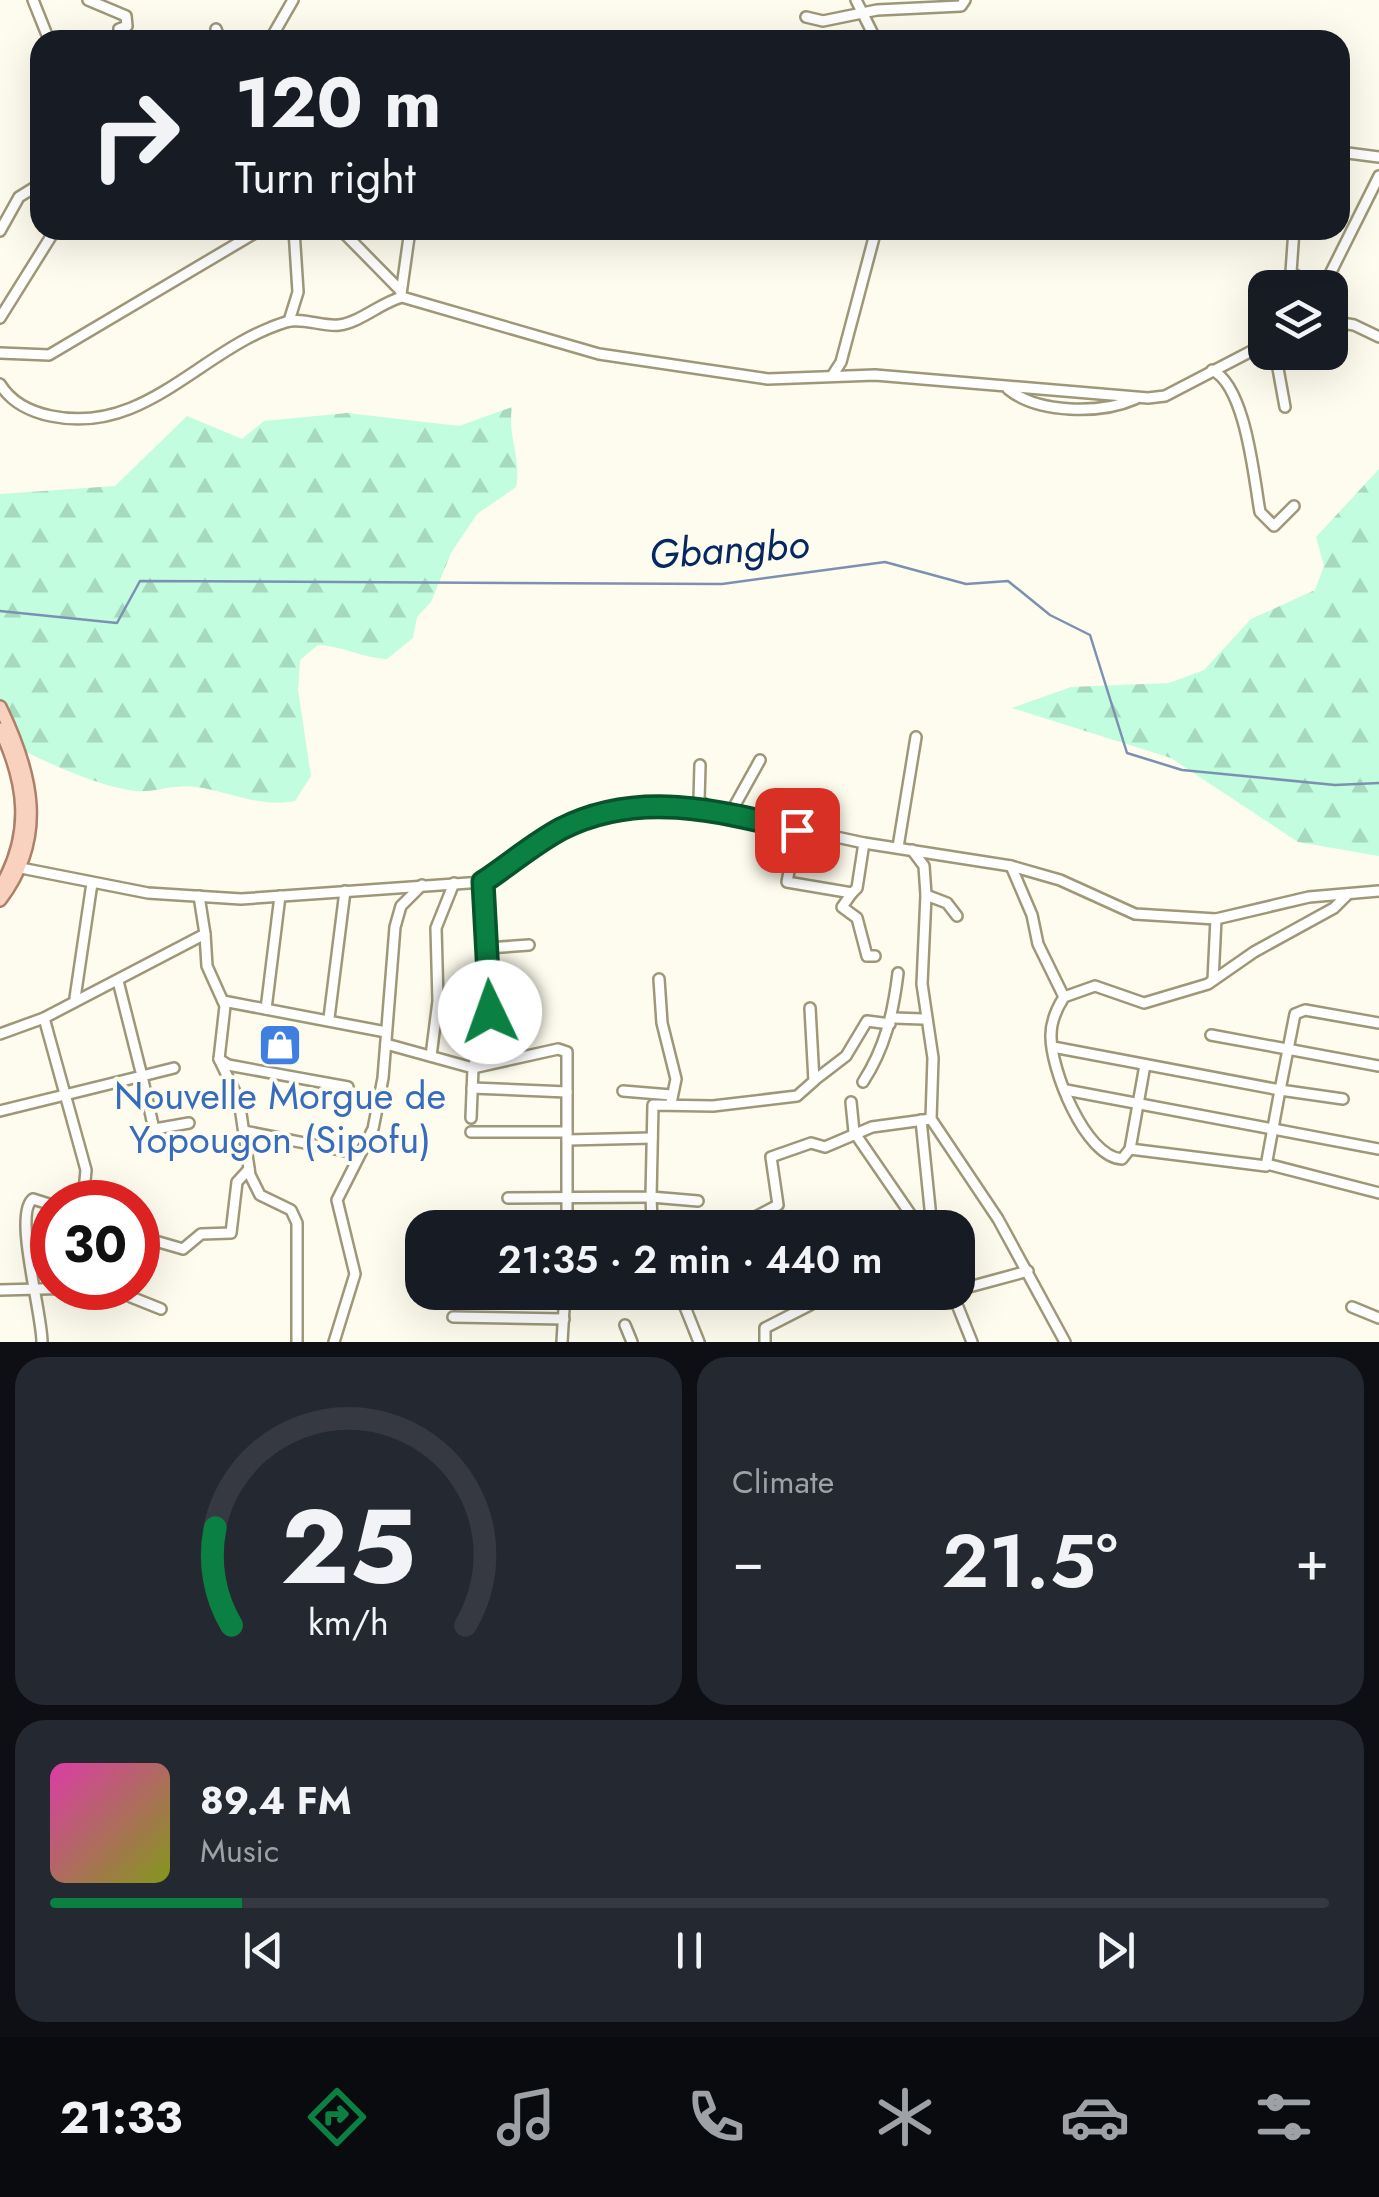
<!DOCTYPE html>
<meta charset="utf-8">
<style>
:root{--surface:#171b24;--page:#242831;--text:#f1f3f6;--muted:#9ea1a6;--line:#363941;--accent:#0b8043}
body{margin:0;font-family:Jost,sans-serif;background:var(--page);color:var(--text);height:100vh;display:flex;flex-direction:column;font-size:38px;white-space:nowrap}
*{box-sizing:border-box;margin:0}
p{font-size:32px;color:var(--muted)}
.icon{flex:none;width:55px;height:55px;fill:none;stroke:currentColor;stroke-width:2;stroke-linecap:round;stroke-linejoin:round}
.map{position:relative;height:1342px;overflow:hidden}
.side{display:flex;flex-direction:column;gap:15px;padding:15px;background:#0d0f14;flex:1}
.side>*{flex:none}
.guide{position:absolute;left:30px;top:30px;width:1320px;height:210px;border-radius:30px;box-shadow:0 10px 40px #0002;background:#171b24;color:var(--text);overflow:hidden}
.buttons{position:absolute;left:1248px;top:270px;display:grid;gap:20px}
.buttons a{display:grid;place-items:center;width:100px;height:100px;border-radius:20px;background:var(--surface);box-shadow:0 10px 40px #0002;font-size:50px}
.speed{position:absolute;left:30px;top:1180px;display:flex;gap:20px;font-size:50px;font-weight:700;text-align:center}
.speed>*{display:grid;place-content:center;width:130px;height:130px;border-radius:50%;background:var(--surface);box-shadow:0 10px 40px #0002;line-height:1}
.speed .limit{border:15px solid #d22;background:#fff;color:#111}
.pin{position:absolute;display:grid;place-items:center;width:85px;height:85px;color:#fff;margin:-42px;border-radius:20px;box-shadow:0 5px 15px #0006}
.me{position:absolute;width:110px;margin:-55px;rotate:357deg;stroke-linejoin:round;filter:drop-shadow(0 0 8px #0008)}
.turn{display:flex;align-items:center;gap:35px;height:210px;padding:0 40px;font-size:45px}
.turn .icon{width:130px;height:130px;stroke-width:2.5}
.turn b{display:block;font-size:70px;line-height:85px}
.big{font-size:75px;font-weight:600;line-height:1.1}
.side .widget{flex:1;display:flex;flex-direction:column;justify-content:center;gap:15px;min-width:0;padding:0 35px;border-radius:30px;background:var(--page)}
.side .dial{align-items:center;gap:0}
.dial svg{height:260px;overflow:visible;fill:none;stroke:var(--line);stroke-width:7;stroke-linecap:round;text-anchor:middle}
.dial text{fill:var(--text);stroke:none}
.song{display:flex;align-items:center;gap:30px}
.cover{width:120px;height:120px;border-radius:15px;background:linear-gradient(135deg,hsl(320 70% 55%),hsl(70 70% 35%))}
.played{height:10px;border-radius:5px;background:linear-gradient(90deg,var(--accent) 15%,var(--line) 15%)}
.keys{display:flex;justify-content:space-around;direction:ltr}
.heat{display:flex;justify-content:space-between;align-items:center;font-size:55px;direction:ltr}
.side .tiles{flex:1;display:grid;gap:15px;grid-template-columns:1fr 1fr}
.widget:last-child{grid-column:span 2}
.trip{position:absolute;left:405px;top:1210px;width:570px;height:100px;border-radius:30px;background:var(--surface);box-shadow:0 10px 40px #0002;font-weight:600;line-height:100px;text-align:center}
.menu{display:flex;height:160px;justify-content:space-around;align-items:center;background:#090b0e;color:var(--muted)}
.menu .icon{width:70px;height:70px}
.menu .current{color:var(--accent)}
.menu b{font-size:45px;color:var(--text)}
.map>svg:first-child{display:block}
</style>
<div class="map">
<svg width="1379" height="1342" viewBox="0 0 1379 1342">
<defs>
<pattern id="forest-firs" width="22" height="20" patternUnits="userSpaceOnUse" patternTransform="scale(2.5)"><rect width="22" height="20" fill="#c1fdde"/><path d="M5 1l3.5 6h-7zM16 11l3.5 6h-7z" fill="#a6d9be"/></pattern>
</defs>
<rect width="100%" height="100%" fill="#fefcee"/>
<g fill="url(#forest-firs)">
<path d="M512 407C507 436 522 459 516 487L477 514 451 553 431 602 417 617 413 638 387 659C362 658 343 646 318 645L300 660 298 690 311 776 295 801C260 808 231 792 197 787 177 784 163 790 144 791 109 793 31 756 0 738V494L115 486 187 416 242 439 264 421 347 413 459 426Z"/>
<path d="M1379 469V856L1298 842 1171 758 1012 708 1071 687 1169 683 1204 670 1251 619 1315 590 1324 566 1316 537Z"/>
</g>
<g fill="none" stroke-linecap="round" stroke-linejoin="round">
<path stroke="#7c91b1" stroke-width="2.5" d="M0 611 117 623 140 581 722 584 885 562 966 584 1008 581 1050 615 1090 635 1127 753 1182 770 1335 785 1379 783"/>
<g stroke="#9e9879" stroke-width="14">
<g id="minor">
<path d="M33 0 49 40"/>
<path d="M88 0 126 16 127 26 119 29 121 40"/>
<path d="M856 0 876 40"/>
<path d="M806 17 823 21 877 10 961 6 965 0"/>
<path d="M216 29 220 40"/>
<path d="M270 40 293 0"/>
<path d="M1340 152 1379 157"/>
<path d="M341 230 400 290"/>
<path d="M1294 230 1291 272 1314 288"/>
<path d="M0 231 19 197 40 184"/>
<path d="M1323 288 1379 176"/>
<path d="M401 294 410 230"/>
<path d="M0 318 55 230"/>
<path d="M289 321 298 292 294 230"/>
<path d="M1330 321 1354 325 1379 337"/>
<path d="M1275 352 1285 407"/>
<path d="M0 353 49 355 260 230"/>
<path d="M1212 370C1246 386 1254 479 1260 512L1274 526 1294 506"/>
<path d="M832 376 841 362 876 230"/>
<path d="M0 384C11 402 31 412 51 416 146 436 201 348 286 322 302 317 323 327 339 325 361 322 380 303 402 297L599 354 768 379 875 375 1148 398 1165 396 1265 344"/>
<path d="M1008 389C1038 414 1101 414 1135 399"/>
<path d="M700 765 699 800 711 809"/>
<path d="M730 814 760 760"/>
<path d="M797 829 787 882 852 893 857 888 864 843"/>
<path d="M898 847 916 737"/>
<path d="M912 850 924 866 926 895 922 984 933 1058 931 1119 998 1219 1065 1342"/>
<path d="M1011 866 1032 915 1038 944 1064 997"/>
<path d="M21 868 148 893 241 899 483 882 559 830 620 806H652L730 814 864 843 1011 866 1060 880 1135 914 1216 919 1309 897 1379 891"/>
<path d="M852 893 842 907 857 918 867 956H875"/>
<path d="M926 895 947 903 957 916"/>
<path d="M205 934 207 966 225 1006 219 1059 239 1100 250 1175 260 1195 291 1210 297 1223V1342"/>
<path d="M488 948 529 945"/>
<path d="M659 979 662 1023 676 1079 671 1103"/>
<path d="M1213 980 1216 919"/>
<path d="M75 998 92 883"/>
<path d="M223 1001 386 1032"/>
<path d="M266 1009 280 896"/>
<path d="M44 1018 86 1170 83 1202"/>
<path d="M329 1018 345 891"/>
<path d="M894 1018 923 1019"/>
<path d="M0 1034 44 1018 205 934 199 896"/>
<path d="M1211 1035 1379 1066"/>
<path d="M386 1044 473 1068 471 1118"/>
<path d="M1053 1047 1280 1090 1266 1166 1130 1149"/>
<path d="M431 1056 438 1001 436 928 454 883"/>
<path d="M219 1059 228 1065 348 1087"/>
<path d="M1145 1065 1130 1149 1122 1159C1085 1157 1050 1068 1051 1035 1051 1022 1057 1008 1064 997L1095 986 1144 1003 1208 984 1254 952 1334 908 1348 894"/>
<path d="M174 1068 142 1076 153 1125 155 1129 189 1123"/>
<path d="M473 1068 558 1049 567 1052V1228"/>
<path d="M473 1068 489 1012 483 882"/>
<path d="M816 1079 846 1056 867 1021 890 1024"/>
<path d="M863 1082C885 1048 893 1014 898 973"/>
<path d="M472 1088 567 1092"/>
<path d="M1066 1090 1379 1149"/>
<path d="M623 1091 671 1095"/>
<path d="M1343 1099 1280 1090 1295 1014 1305 1010 1379 1023"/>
<path d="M851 1102 854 1132 920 1228"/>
<path d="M0 1111 142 1076 118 981"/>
<path d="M921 1120 932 1228"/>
<path d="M244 1131 345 1151"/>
<path d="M471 1132H567"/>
<path d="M567 1140 652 1138"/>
<path d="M1267 1164 1379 1193"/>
<path d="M508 1198 651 1197 653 1105 713 1106 797 1096 814 1081 810 1008"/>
<path d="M652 1221 651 1197 698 1201"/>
<path d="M734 1228 778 1205 771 1157 811 1143 825 1147 872 1127 931 1119"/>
<path d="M138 1236 183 1249 201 1234 231 1233 237 1182 249 1169"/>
<path d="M126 1288 131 1297 161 1309"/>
<path d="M0 1290 80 1288"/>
<path d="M958 1290 1028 1271"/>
<path d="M679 1292 699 1342"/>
<path d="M952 1292 972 1342"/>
<path d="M565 1299 583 1292"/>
<path d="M1352 1307 1379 1318"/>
<path d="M453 1317 564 1319"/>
<path d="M625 1325 632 1342"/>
<path d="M42 1342C42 1312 13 1213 33 1199L52 1205"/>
<path d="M334 1342 355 1274 337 1200 373 1129 383 1078 395 927 401 906 422 885"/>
<path d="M562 1342 565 1292"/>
<path d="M765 1342V1328L810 1305"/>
</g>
</g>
<g stroke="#ac8069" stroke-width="16">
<g id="major">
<path d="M0 707C32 773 48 837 0 900"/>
<path d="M0 729C26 784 32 834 0 888"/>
</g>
</g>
<use href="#minor" stroke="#fff" stroke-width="9"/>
<use href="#major" stroke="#f9d1bf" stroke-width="11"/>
</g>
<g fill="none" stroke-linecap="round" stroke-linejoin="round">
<g stroke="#07532c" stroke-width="25">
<path id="route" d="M490 1012 483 882C509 865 533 844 561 829 637 790 717 810 797 830"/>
</g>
<use href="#route" stroke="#0b8043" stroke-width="18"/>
</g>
<defs>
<g id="shop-square" transform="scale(2.25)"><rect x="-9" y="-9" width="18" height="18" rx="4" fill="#3f7fe0" stroke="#fefcee"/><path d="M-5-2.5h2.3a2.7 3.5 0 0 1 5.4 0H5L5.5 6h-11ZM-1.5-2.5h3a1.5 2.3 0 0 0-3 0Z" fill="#fff"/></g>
</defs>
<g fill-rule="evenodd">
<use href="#shop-square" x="280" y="1045"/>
</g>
<g text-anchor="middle" stroke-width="8" stroke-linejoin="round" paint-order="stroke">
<g font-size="38" fill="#366cbe" stroke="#fefcee">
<text x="280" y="1109">Nouvelle Morgue de<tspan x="280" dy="44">Yopougon (Sipofu)</tspan></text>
</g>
<g font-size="40" font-style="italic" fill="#062862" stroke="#fefcee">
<text transform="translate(729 549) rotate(-4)" y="14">Gbangbo</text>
</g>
</g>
</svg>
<div class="buttons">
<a><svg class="icon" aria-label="layers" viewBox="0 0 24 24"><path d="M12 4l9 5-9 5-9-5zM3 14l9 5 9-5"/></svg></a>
</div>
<div class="speed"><div class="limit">30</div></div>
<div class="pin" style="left:797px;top:830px;background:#d93025"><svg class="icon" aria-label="arrive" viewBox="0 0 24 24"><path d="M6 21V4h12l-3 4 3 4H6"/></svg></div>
<svg class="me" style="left:490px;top:1012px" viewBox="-20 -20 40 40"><circle r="19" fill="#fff"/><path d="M0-13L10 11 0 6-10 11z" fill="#0b8043"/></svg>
<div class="trip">21:35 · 2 min · 440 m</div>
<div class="guide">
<div class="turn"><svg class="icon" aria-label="right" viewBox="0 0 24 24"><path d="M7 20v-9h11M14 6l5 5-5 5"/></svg><div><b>120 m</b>Turn right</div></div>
</div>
</div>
<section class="side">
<div class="tiles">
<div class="widget dial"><svg viewBox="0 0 100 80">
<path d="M14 69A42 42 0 1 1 86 69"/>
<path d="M14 69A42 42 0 0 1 9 39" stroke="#0b8043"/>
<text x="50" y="56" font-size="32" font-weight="700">25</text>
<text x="50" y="72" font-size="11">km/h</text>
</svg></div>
<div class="widget"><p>Climate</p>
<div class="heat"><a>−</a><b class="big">21.5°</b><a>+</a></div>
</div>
<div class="widget">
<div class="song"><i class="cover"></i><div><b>89.4 FM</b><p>Music</p></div></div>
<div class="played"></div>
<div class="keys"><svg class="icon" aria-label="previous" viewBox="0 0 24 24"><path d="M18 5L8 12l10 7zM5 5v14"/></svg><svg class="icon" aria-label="pause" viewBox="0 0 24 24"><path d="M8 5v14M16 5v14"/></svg><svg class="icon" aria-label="next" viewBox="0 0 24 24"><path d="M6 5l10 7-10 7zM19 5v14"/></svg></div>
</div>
</div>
</section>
<nav class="menu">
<b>21:33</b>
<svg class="icon current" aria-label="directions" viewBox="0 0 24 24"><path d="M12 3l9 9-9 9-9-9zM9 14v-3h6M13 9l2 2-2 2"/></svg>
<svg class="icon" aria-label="music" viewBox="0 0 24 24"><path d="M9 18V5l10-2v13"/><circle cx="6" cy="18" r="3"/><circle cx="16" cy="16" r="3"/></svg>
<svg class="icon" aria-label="phone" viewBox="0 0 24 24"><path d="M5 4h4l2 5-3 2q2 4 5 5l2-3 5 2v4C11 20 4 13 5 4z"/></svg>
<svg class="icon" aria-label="climate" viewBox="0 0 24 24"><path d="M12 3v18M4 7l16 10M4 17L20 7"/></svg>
<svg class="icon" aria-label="car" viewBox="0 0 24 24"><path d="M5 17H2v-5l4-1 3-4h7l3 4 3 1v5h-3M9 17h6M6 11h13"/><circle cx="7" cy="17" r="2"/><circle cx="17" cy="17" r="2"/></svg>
<svg class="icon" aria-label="filters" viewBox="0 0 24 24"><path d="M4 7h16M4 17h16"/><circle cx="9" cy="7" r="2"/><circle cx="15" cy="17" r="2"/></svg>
</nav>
